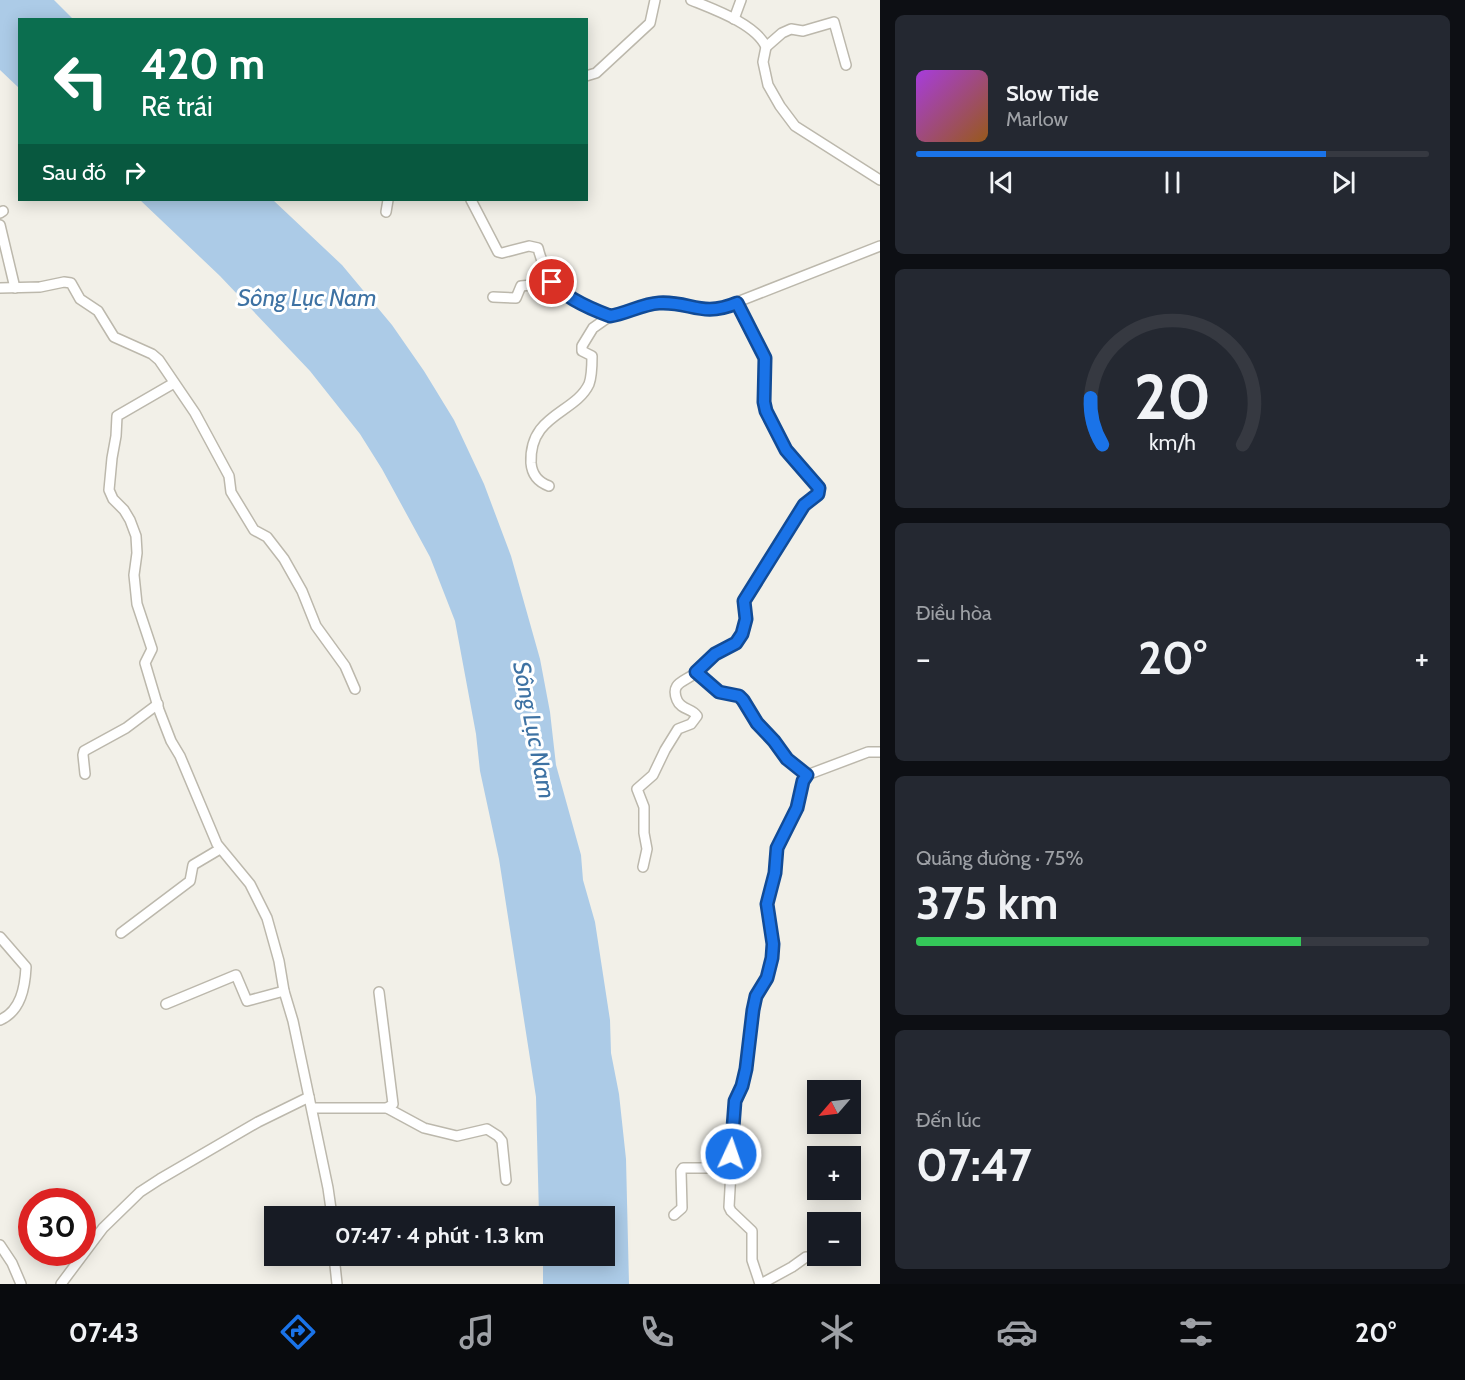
<!DOCTYPE html>
<html lang="vi">
<meta charset="utf-8">
<style>
:root{--surface:#171b24;--page:#242831;--text:#f1f3f6;--muted:#9ea1a6;--line:#363941;--accent:#1a73e8}
body{margin:0;font-family:Cabin,sans-serif;background:var(--page);color:var(--text);height:100vh;display:flex;flex-direction:column;font-size:22px;white-space:nowrap}
*{box-sizing:border-box;margin:0}
p{font-size:20px;color:var(--muted)}
.icon{flex:none;width:33px;height:33px;fill:none;stroke:currentColor;stroke-width:2;stroke-linecap:round;stroke-linejoin:round}
.map{position:relative;flex:1;overflow:hidden}
.sheet{display:flex;flex-direction:column;gap:15px;padding:15px;background:#0d0f14;width:585px}
.sheet>*{flex:none}
.banner{position:absolute;left:18px;top:18px;width:570px;height:183px;border-radius:0px;box-shadow:0 3px 15px #0003;background:#0b6e4f;color:#fff;overflow:hidden}
.needle{width:39px;rotate:242deg}
.controls{position:absolute;left:807px;top:1080px;display:grid;gap:12px}
.controls a{display:grid;place-items:center;width:54px;height:54px;border-radius:0px;background:var(--surface);box-shadow:0 3px 15px #0003;font-size:30px}
.speed{position:absolute;left:18px;top:1188px;display:flex;gap:12px;font-size:30px;font-weight:700;text-align:center}
.speed>*{display:grid;place-content:center;width:78px;height:78px;border-radius:50%;background:var(--surface);box-shadow:0 3px 15px #0003;line-height:1}
.speed .limit{border:9px solid #d22;background:#fff;color:#111}
.pin{position:absolute;display:grid;place-items:center;width:51px;height:51px;color:#fff;margin:-26px;border:3px solid #fff;border-radius:50%;box-shadow:0 2px 6px #0007}
.me{position:absolute;width:66px;margin:-33px;rotate:3deg;stroke-linejoin:round;filter:drop-shadow(0 0 4px #0008)}
.turn{display:flex;align-items:center;gap:21px;height:126px;padding:0 24px;font-size:27px}
.turn .icon{width:78px;height:78px;stroke-width:2.5}
.turn b{display:block;font-size:42px;line-height:51px}
.then{display:flex;align-items:center;height:57px;padding:0 24px;background:#0003;gap:12px;font-size:22px}
.big{font-size:45px;font-weight:700;line-height:1.1}
.sheet .tile{flex:1;display:flex;flex-direction:column;justify-content:center;gap:9px;min-width:0;padding:0 21px;border-radius:9px;background:var(--page)}
.sheet .dial{align-items:center;gap:0}
.dial svg{height:156px;overflow:visible;fill:none;stroke:var(--line);stroke-width:7;stroke-linecap:round;text-anchor:middle}
.dial text{fill:var(--text);stroke:none}
.song{display:flex;align-items:center;gap:18px}
.cover{width:72px;height:72px;border-radius:9px;background:linear-gradient(135deg,hsl(280 70% 55%),hsl(30 70% 35%))}
.played{height:6px;border-radius:3px;background:linear-gradient(90deg,var(--accent) 80%,var(--line) 80%)}
.keys{display:flex;justify-content:space-around;direction:ltr}
.heat{display:flex;justify-content:space-between;align-items:center;font-size:33px;direction:ltr}
.charge{height:9px;border-radius:4px;background:linear-gradient(90deg,#34c759 75%,var(--line) 0)}
.trip{position:absolute;left:264px;top:1206px;width:351px;height:60px;border-radius:0px;background:var(--surface);box-shadow:0 3px 15px #0003;font-weight:700;line-height:60px;text-align:center}
.tab-bar{display:flex;height:96px;justify-content:space-around;align-items:center;background:#090b0e;color:var(--muted)}
.tab-bar .icon{width:42px;height:42px}
.tab-bar .active{color:var(--accent)}
.tab-bar b{font-size:27px;color:var(--text)}
main{display:flex;flex:1;min-height:0}
.map>svg:first-child{display:block}
</style>
<main>
<div class="map">
<svg width="880" height="1284" viewBox="0 0 880 1284">
<rect width="100%" height="100%" fill="#f2f0e8"/>
<g fill="#accbe7">
<path d="M0 0H54L73 19 20 20 19 88 0 70Z"/>
<path d="M140 200H273L342 265 392 325 424 371 454 420 484 484 511 556 540 659 550 712 556 765 581 855 583 880 595 922 610 1020 611 1053 619 1094 626 1159 629 1284H543V1256H604V1216H539L536 1097 499 859 480 771 476 734 455 621 430 557 382 469 360 434 310 371 220 276Z"/>
</g>
<g fill="none" stroke-linecap="round" stroke-linejoin="round">
<g stroke="#bcb8ac" stroke-width="12">
<g id="minor">
<path d="M691 0C713 9 756 24 766 47L763 62 768 85 780 106 795 126 880 180"/>
<path d="M734 19 741 0"/>
<path d="M766 47 782 33 791 29 803 31 834 22 846 65"/>
<path d="M586 76 596 73 650 23 655 0"/>
<path d="M471 200 498 252 502 253 529 246 538 248C548 289 573 301 610 316 627 314 643 303 661 303 682 302 701 313 722 308L880 246"/>
<path d="M386 212 388 200"/>
<path d="M0 213 3 211"/>
<path d="M0 225 15 288"/>
<path d="M0 288 40 287 64 282 71 283 80 299 98 311 114 337 152 354 159 360 195 413 229 476 231 492 254 530 267 537 284 559 302 591 316 626 345 666 355 689"/>
<path d="M493 297 516 298 521 286 553 283"/>
<path d="M174 383 117 416 116 436 112 458 109 490 113 499 124 510 130 520 136 536 137 553 134 575 137 604 152 649 145 663 159 710 171 741 180 756 217 844 250 884 267 918 279 961 284 991 293 1021 309 1097"/>
<path d="M549 486C538 482 532 475 531 463 529 414 575 414 589 384 592 376 592 364 592 356L582 351V346L593 328 610 316"/>
<path d="M696 673 719 692 739 697 743 700 761 728 774 741 787 759 807 775"/>
<path d="M85 774 83 755 84 751 126 728 158 704"/>
<path d="M643 867 647 849 644 833V807L637 789 653 775 665 750 678 729 691 724 697 716C692 708 681 710 677 700 670 683 684 682 694 674 702 668 707 660 714 654 725 646 737 646 743 633 749 622 742 612 744 601L804 505 816 497 819 491 817 484 786 450 766 411 764 402 765 358 737 303"/>
<path d="M121 933 190 881 193 865 220 849"/>
<path d="M0 937 26 967C25 987 21 1011 0 1020"/>
<path d="M379 992 393 1104 387 1108"/>
<path d="M166 1004 236 975 247 1001 284 991"/>
<path d="M312 1108H387L424 1128 457 1136 487 1129 498 1136 502 1141 506 1180"/>
<path d="M674 1215 682 1208 681 1171 683 1168H730"/>
<path d="M0 1245 12 1263 21 1284"/>
<path d="M850 1253 854 1251"/>
<path d="M334 1256 337 1284"/>
<path d="M61 1284 103 1228 140 1192 160 1179 258 1122 309 1097 328 1188 332 1216"/>
<path d="M760 1284 752 1260V1231L731 1211 729 1207 734 1116 735 1101 742 1086 746 1069 756 996 767 978 772 959 773 944 767 904 775 873 777 848 797 808 803 781 807 775 868 752H880"/>
<path d="M761 1284 792 1267 806 1257 826 1260 843 1256"/>
</g>
</g>
<use href="#minor" stroke="#fff" stroke-width="9"/>
</g>
<g fill="none" stroke-linecap="round" stroke-linejoin="round">
<g stroke="#114b97" stroke-width="15">
<path id="route" d="M552 282C565 298 591 309 610 316 626 314 642 304 659 303 691 301 701 318 737 303L765 358 764 402 766 411 786 450 819 488 818 494 804 505 744 601 746 619 742 634 736 643 715 654 696 672 719 692 739 696 743 700 757 723 774 741 787 759 807 775 803 781 797 808 777 848 775 873 767 904 773 944 772 958 767 978 756 996 753 1010 746 1069 742 1086 735 1101 731 1154"/>
</g>
<use href="#route" stroke="#1a73e8" stroke-width="10"/>
</g>
<g text-anchor="middle" stroke-width="6" stroke-linejoin="round" paint-order="stroke">
<g font-size="24" font-style="italic" fill="#3e72a3" stroke="#fff">
<text x="307" y="306">Sông Lục Nam</text>
<text transform="translate(534 730) rotate(79)" y="8">Sông Lục Nam</text>
</g>
</g>
</svg>
<div class="controls">
<a><svg class="needle" viewBox="-14 -14 28 28"><path d="M0-13l5 13h-10z" fill="#e53935"/><path d="M0 13l5-13h-10z" fill="#9ea1a6"/></svg></a>
<a>+</a>
<a>−</a>
</div>
<div class="speed"><div class="limit">30</div></div>
<div class="pin" style="left:552px;top:282px;background:#d93025"><svg class="icon" aria-label="arrive" viewBox="0 0 24 24"><path d="M6 21V4h12l-3 4 3 4H6"/></svg></div>
<svg class="me" style="left:731px;top:1154px" viewBox="-20 -20 40 40"><circle r="17" fill="#1a73e8" stroke="#fff" stroke-width="3"/><path d="M0-11L8 9 0 5-8 9z" fill="#fff"/></svg>
<div class="trip">07:47 · 4 phút · 1.3 km</div>
<div class="banner">
<div class="turn"><svg class="icon" aria-label="left" viewBox="0 0 24 24"><path d="M17 20v-9H6M10 6l-5 5 5 5"/></svg><div><b>420 m</b>Rẽ trái</div></div>
<div class="then">Sau đó<svg class="icon" aria-label="right" viewBox="0 0 24 24"><path d="M7 20v-9h11M14 6l5 5-5 5"/></svg></div>
</div>
</div>
<section class="sheet">
<div class="tile">
<div class="song"><i class="cover"></i><div><b>Slow Tide</b><p>Marlow</p></div></div>
<div class="played"></div>
<div class="keys"><svg class="icon" aria-label="previous" viewBox="0 0 24 24"><path d="M18 5L8 12l10 7zM5 5v14"/></svg><svg class="icon" aria-label="pause" viewBox="0 0 24 24"><path d="M8 5v14M16 5v14"/></svg><svg class="icon" aria-label="next" viewBox="0 0 24 24"><path d="M6 5l10 7-10 7zM19 5v14"/></svg></div>
</div>
<div class="tile dial"><svg viewBox="0 0 100 80">
<path d="M14 69A42 42 0 1 1 86 69"/>
<path d="M14 69A42 42 0 0 1 8 45" stroke="#1a73e8"/>
<text x="50" y="56" font-size="32" font-weight="700">20</text>
<text x="50" y="72" font-size="11">km/h</text>
</svg></div>
<div class="tile"><p>Điều hòa</p>
<div class="heat"><a>−</a><b class="big">20°</b><a>+</a></div>
</div>
<div class="tile"><p>Quãng đường · 75%</p><b class="big">375 km</b><div class="charge"></div></div>
<div class="tile"><p>Đến lúc</p><b class="big">07:47</b></div>
</section>
</main>
<nav class="tab-bar">
<b>07:43</b>
<svg class="icon active" aria-label="directions" viewBox="0 0 24 24"><path d="M12 3l9 9-9 9-9-9zM9 14v-3h6M13 9l2 2-2 2"/></svg>
<svg class="icon" aria-label="music" viewBox="0 0 24 24"><path d="M9 18V5l10-2v13"/><circle cx="6" cy="18" r="3"/><circle cx="16" cy="16" r="3"/></svg>
<svg class="icon" aria-label="phone" viewBox="0 0 24 24"><path d="M5 4h4l2 5-3 2q2 4 5 5l2-3 5 2v4C11 20 4 13 5 4z"/></svg>
<svg class="icon" aria-label="climate" viewBox="0 0 24 24"><path d="M12 3v18M4 7l16 10M4 17L20 7"/></svg>
<svg class="icon" aria-label="car" viewBox="0 0 24 24"><path d="M5 17H2v-5l4-1 3-4h7l3 4 3 1v5h-3M9 17h6M6 11h13"/><circle cx="7" cy="17" r="2"/><circle cx="17" cy="17" r="2"/></svg>
<svg class="icon" aria-label="filters" viewBox="0 0 24 24"><path d="M4 7h16M4 17h16"/><circle cx="9" cy="7" r="2"/><circle cx="15" cy="17" r="2"/></svg>
<b>20°</b>
</nav>
